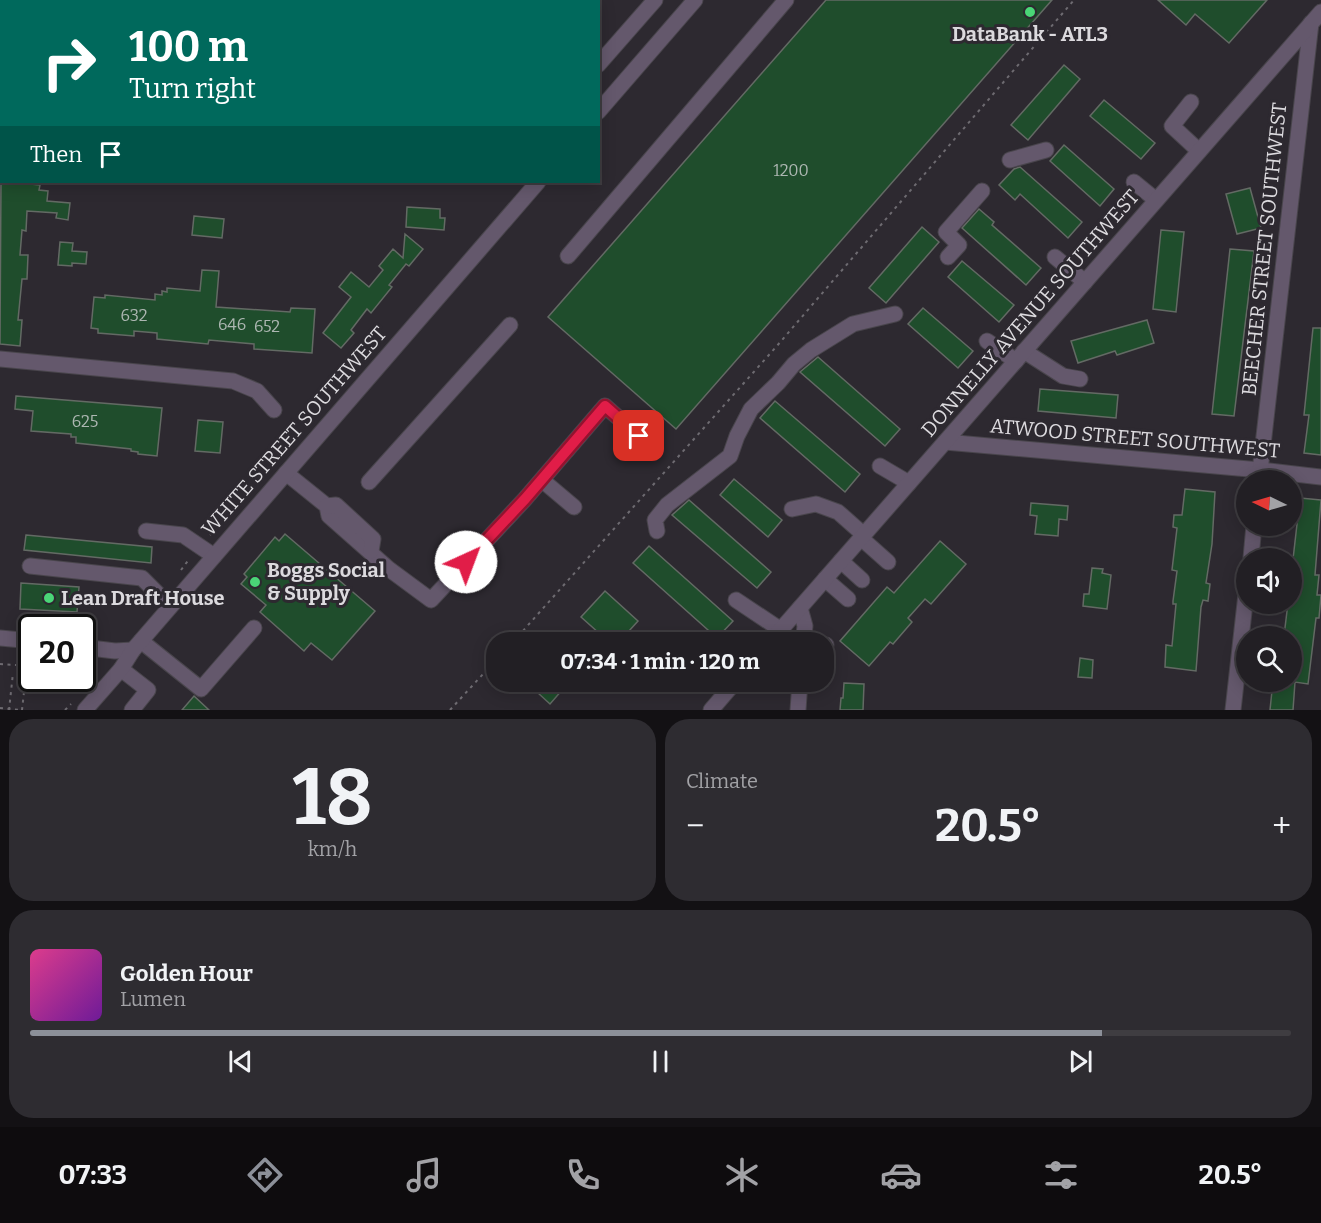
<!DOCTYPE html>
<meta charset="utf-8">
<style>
:root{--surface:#221f24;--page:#2e2c31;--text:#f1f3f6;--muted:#a2a2a6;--line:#3f3d41;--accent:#8c9099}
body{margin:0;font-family:Bitter,serif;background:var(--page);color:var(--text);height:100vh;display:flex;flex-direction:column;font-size:22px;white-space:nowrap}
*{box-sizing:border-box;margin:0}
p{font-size:20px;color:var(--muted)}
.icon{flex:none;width:33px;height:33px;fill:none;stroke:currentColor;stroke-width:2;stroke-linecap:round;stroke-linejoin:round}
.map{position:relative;height:710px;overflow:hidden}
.panel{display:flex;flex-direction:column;gap:9px;padding:9px;background:#131114;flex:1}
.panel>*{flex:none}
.guide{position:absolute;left:0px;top:0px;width:600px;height:183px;box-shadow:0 3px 15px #0003,0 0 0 2px var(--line);background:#00695c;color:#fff;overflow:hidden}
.needle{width:39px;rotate:275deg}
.fabs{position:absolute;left:1236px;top:470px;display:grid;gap:12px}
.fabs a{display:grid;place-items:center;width:66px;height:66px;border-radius:50%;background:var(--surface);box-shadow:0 3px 15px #0003,0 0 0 2px var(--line);font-size:30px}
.speed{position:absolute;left:18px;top:614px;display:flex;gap:12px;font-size:30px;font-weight:700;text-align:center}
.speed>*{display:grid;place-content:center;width:78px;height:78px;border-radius:50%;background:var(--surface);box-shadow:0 3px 15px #0003,0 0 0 2px var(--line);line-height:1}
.speed .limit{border:3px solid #111;border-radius:9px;background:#fff;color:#111}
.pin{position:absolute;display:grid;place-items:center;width:51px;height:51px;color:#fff;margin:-26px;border-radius:12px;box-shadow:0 3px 9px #0006}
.me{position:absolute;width:66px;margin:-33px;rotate:43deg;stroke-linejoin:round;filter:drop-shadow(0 0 4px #0008)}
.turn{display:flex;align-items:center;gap:21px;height:126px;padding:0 30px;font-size:27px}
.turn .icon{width:78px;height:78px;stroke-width:2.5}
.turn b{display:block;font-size:42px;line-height:51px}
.then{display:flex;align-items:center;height:57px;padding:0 30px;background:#0003;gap:12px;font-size:22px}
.big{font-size:45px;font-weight:700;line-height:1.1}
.panel .tile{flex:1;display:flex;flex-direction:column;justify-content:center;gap:9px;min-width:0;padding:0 21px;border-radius:24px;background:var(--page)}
.panel .dial{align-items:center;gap:0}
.dial b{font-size:78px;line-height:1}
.song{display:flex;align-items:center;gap:18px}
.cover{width:72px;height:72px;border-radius:9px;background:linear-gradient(135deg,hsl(330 70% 55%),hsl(280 70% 35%))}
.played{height:6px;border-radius:3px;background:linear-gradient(90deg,var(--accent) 85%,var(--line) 85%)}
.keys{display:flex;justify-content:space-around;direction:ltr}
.heat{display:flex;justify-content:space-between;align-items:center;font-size:33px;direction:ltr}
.panel .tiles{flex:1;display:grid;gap:9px;grid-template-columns:1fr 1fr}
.tile:last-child{grid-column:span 2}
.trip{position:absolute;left:486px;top:632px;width:348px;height:60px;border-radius:24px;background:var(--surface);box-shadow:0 3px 15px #0003,0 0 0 2px var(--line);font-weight:700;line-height:60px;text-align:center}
.tab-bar{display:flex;height:96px;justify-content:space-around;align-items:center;background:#0e0c0e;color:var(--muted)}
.tab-bar .icon{width:42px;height:42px}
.tab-bar .on{color:var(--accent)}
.tab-bar b{font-size:27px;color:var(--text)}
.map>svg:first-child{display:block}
</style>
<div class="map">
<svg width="1321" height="710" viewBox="0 0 1321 710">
<rect width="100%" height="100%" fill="#2d2930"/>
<g fill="#1f4d2c" stroke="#636a64" stroke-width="1.5">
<path d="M826 0H1052L676 429 548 317Z"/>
<path d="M1158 0H1267L1229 43 1195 14 1186 25Z"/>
<path d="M1064 65 1080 79 1028 140 1011 125Z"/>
<path d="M1104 100 1155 143 1141 159 1090 116Z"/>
<path d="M1064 145 1114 189 1100 206 1050 161Z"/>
<path d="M1020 167 1082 222 1068 238 1020 194 1015 200 999 185 1014 169Z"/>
<path d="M1 181 40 185 39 190 48 191 47 201 70 203 68 220 56 218 57 213 27 211 26 231 22 230 20 255H28L27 279H22L18 320H22L20 346 0 344Z"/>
<path d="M1250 188 1261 228 1237 234 1226 194Z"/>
<path d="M407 207 440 209V218H445L444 230 406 227Z"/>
<path d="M979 209 994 222 992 225 1041 268 1026 285 962 228Z"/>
<path d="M194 216 224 219 222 238 192 235Z"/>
<path d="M922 227 939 242 886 303 869 288Z"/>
<path d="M1161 230 1184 232 1176 312 1153 309Z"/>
<path d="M405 234 423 249 409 266 406 264 389 285 392 287 371 313 367 309 351 330 354 333 341 348 323 333 351 297 339 287 351 272 369 287 383 270 379 266 393 249 403 258Z"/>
<path d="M60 242 73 243 72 251 87 252 86 264 72 263V266L58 265Z"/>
<path d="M1230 249 1254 251 1234 416 1212 414Z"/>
<path d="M962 261 1014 305 999 322 948 277Z"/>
<path d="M202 270 219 271 216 307 290 312 291 308 315 309 312 353 254 349V344L209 340 208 344 157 339V333L134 331V336L98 333V329L91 328 94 297 105 298V295L155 300V294L162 295V291L167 292V288L200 291Z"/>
<path d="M923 308 973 351 958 368 908 324Z"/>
<path d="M1147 320 1154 343 1117 355 1115 351 1078 363 1071 341Z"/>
<path d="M1313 328H1321V455L1304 453 1309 415H1304Z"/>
<path d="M818 357 900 429 885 446 800 372Z"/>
<path d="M1040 389 1118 395 1116 418 1038 411Z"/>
<path d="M16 396 162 408 157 456 138 454V452L131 451V449L76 443V437H71V434L31 431 33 411 15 409Z"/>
<path d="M775 401 860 474 845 492 760 418Z"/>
<path d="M198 420 223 422 220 453 195 451Z"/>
<path d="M734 479 782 520 768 537 720 495Z"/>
<path d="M1185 489 1215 492 1212 544 1206 583 1210 584 1208 601 1203 600 1201 607 1196 671 1165 667 1166 645 1172 646 1176 604H1173V601L1177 571 1172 570 1177 528 1173 527 1174 515H1182Z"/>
<path d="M1300 498 1321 500 1315 575H1319L1317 595H1321L1319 618H1316L1308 684 1295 682 1293 710H1270L1273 681H1292V636H1284L1288 603H1292V568Z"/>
<path d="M689 500 771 572 757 588 672 515Z"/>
<path d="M1031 503 1068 506 1067 520 1059 519 1058 536 1035 534 1037 516 1030 515Z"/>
<path d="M285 534 375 611 332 660 311 643 304 651 260 612 266 605 241 584 247 577 244 574 275 537 279 541Z"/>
<path d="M26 535 152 547 151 563 24 550Z"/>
<path d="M940 541 966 564 931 604 925 599 908 618 912 622 893 644 890 642 869 666 840 641 887 587 894 593Z"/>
<path d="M649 546 733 621 717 638 633 563Z"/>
<path d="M1092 568 1103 569 1102 573 1111 575 1107 609 1083 606 1084 594H1089Z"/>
<path d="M21 583 79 587 77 612 20 609Z"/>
<path d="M605 591 638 621 619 642H609L581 617Z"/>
<path d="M1080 658 1093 660 1092 678 1078 677Z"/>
<path d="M525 681H570L550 704Z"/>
<path d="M844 683 864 684 863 710H840L841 698H843Z"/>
<path d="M194 696 209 710H182Z"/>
</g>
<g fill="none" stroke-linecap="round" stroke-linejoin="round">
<g stroke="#49454c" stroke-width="17">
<g id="minor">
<path d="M0 30 2 31"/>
<path d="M598 65 655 0"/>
<path d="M1191 102 1172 126 1199 151"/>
<path d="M598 112 695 0"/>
<path d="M1010 160 1046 150"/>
<path d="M1134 182 1156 200"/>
<path d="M568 256 786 0"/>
<path d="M948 257 959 245 946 232 982 191"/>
<path d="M1055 257 1085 282"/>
<path d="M987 341 1016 361"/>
<path d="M1024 351 1063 376 1080 379"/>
<path d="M0 359 233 381 257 391 274 410"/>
<path d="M945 442 1260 470 1321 477"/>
<path d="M880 466 909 483"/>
<path d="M286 473 327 506 329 516 389 569 431 600 525 499 605 406 639 436"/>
<path d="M542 480 574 507"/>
<path d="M1259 480 1311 23"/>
<path d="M369 482 510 325"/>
<path d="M327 506 336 505 373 539 371 551"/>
<path d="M792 509 816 504 838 512 864 535"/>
<path d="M146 531 183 535 214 556"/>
<path d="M657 531 655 520 667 505 730 456 737 436 751 409 778 383 794 364 811 350 853 324 895 314"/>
<path d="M861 538 888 562"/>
<path d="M1251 558 1254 525"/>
<path d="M841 561 862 580"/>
<path d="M30 566 142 578 170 606"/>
<path d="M825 579 848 599"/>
<path d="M736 600 781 630"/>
<path d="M800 608 805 626 803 642"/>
<path d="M0 638 32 641"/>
<path d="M141 641 201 689 254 628"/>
<path d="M770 642 1321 12"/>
<path d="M824 645H826"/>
<path d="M82 647 115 651 133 650"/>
<path d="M121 669 148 690 132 710"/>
<path d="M85 710 121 669 133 650 538 182"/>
<path d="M711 710 736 681"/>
<path d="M798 710 800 681"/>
<path d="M1233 710 1246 594"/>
</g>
</g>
<g stroke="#49454c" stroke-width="17">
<path id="major" d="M0 1V0"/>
</g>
<g stroke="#6e6b71" stroke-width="2" stroke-dasharray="3 4.5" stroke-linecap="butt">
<path d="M210 535 232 511"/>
<path d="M181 570 190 558"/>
<path d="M513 642 776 347 1074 0"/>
<path d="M0 664 32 666"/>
<path d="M82 671 98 672"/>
<path d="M0 708 21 710"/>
<path d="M9 710 13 673"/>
<path d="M22 710 26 674"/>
<path d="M65 710 71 704"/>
<path d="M450 710 496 660"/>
</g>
<use href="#minor" stroke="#64586c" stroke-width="15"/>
<use href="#major" stroke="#9c84ad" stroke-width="15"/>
</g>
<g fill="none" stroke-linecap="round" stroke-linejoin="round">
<g stroke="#92132f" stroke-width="15">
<path id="route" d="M466 562 525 499 605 406 639 436"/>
</g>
<use href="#route" stroke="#e11d48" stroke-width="10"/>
</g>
<g fill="#4ad677" stroke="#2d2930" stroke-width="2">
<circle cx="1030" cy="12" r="6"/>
<circle cx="255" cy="582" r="6"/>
<circle cx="49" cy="598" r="6"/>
</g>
<g text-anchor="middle" stroke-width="6" stroke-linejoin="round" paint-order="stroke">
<g font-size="16" fill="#adb7b2">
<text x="791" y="176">1200</text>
<text x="134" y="321">632</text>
<text x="232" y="330">646</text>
<text x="267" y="332">652</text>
<text x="85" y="427">625</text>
</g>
<g font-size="20" font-weight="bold" fill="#dcdade" stroke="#2d2930" text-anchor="start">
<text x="1030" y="41" text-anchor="middle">DataBank - ATL3</text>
<text x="267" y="577">Boggs Social<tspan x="267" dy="23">&amp; Supply</tspan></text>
<text x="61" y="605">Lean Draft House</text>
</g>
<g font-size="20" fill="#dcdade" stroke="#2d2930">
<text transform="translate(1264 249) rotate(-84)" y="7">BEECHER STREET SOUTHWEST</text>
<text transform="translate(1030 313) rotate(-49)" y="7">DONNELLY AVENUE SOUTHWEST</text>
<text transform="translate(294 431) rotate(-49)" y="7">WHITE STREET SOUTHWEST</text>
<text transform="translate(1135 438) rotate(5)" y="7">ATWOOD STREET SOUTHWEST</text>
</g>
</g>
</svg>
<div class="fabs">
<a><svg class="needle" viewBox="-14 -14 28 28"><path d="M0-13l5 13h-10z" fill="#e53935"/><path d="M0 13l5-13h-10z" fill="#a2a2a6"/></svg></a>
<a><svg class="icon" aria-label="sound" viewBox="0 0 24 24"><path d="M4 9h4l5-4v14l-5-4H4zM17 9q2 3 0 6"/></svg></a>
<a><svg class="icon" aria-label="search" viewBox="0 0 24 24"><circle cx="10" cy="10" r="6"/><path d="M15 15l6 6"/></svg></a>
</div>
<div class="speed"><div class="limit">20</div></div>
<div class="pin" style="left:639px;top:436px;background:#d93025"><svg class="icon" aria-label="arrive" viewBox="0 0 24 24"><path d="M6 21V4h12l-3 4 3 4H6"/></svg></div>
<svg class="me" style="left:466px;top:562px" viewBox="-20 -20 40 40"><circle r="19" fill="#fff"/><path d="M0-13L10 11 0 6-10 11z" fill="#e11d48"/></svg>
<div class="trip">07:34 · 1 min · 120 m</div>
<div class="guide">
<div class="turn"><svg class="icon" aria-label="right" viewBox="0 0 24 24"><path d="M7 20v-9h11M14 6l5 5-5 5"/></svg><div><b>100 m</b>Turn right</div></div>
<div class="then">Then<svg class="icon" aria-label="arrive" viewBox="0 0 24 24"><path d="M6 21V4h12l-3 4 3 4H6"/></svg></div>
</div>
</div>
<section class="panel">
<div class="tiles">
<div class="tile dial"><b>18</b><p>km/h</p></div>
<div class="tile"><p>Climate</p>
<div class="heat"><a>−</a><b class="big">20.5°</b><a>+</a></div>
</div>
<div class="tile">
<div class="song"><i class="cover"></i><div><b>Golden Hour</b><p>Lumen</p></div></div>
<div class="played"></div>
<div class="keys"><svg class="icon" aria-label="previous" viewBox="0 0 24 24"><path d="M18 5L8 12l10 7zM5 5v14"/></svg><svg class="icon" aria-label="pause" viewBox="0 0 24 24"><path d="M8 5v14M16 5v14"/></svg><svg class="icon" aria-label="next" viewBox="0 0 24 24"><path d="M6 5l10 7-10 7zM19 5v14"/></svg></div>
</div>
</div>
</section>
<nav class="tab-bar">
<b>07:33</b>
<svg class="icon on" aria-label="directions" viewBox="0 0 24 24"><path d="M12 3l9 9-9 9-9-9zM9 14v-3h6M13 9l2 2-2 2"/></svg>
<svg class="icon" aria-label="music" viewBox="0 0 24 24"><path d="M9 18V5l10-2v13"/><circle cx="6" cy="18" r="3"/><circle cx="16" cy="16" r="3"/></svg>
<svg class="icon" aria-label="phone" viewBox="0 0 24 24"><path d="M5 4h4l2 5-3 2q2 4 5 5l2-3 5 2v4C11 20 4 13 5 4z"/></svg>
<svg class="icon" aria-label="climate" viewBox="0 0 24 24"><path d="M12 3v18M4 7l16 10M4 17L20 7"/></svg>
<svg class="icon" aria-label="car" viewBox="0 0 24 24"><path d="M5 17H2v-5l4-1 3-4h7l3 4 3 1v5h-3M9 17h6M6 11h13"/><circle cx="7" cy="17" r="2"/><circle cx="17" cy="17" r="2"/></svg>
<svg class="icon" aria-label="filters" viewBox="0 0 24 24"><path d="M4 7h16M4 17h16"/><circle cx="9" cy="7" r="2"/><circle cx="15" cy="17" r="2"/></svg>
<b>20.5°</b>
</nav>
